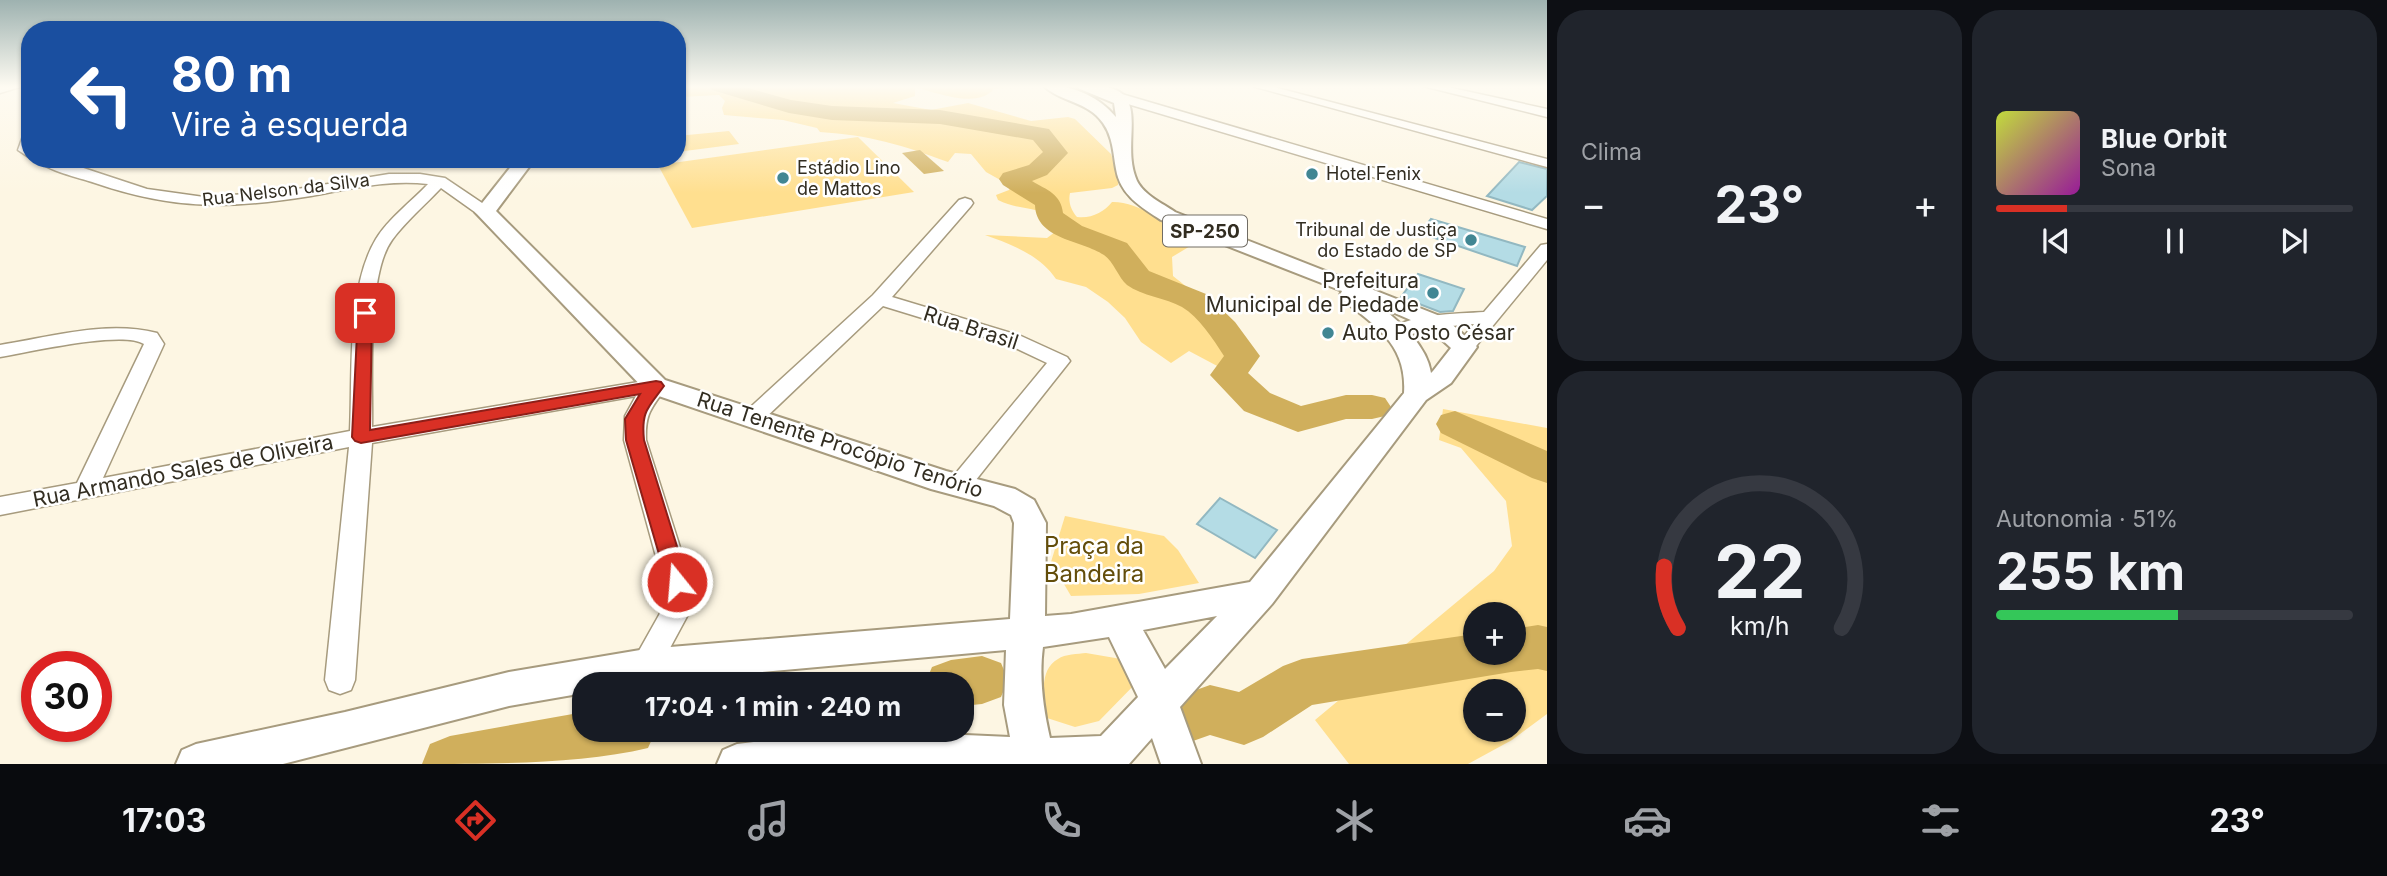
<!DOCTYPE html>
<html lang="pt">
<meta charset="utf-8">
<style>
:root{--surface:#171b24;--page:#20242c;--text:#f1f3f6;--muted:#9ea1a6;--line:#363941;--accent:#d93025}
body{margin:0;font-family:Inter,sans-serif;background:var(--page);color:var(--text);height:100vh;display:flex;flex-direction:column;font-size:26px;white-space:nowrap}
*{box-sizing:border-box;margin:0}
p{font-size:23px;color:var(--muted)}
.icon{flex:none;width:38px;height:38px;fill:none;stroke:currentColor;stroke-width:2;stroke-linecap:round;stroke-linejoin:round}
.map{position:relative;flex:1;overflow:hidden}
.details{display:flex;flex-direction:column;gap:10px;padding:10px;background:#0d0f14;width:840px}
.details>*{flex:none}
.banner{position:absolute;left:21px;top:21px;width:665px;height:147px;border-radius:28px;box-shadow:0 2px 5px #0004;background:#1a4fa0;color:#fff;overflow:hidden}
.tools{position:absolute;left:1463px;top:602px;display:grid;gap:14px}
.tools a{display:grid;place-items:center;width:63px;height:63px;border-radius:50%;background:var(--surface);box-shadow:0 2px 5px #0004;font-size:35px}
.speed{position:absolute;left:21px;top:651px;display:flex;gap:14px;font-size:35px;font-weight:700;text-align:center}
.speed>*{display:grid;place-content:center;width:91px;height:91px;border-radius:50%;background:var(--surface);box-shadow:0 2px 5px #0004;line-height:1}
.speed .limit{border:10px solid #d22;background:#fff;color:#111}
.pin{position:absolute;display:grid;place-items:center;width:60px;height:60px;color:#fff;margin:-30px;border-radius:14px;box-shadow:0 4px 10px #0006}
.me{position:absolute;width:77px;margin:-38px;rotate:343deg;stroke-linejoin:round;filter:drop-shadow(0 0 5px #0008)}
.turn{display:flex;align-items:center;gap:24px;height:147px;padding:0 35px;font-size:32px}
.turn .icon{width:91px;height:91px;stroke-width:2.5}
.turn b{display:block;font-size:49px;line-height:60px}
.big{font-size:52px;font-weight:700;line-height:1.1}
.details .card{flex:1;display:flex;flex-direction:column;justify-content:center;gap:10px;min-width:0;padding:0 24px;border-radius:28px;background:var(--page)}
.details .dial{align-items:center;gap:0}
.dial svg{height:182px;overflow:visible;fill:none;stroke:var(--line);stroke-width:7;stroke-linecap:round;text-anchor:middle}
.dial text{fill:var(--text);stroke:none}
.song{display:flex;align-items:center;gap:21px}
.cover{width:84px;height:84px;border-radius:10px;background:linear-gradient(135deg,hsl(70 70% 55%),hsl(300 70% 35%))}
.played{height:7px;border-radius:4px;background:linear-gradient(90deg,var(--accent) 20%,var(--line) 20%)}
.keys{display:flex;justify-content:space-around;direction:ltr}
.heat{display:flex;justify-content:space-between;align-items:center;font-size:38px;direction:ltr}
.charge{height:10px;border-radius:5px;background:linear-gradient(90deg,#34c759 51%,var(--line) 0)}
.details .tiles{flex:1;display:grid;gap:10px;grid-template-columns:repeat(2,1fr)}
.trip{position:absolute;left:572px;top:672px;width:402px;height:70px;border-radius:28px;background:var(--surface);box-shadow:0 2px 5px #0004;font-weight:700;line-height:70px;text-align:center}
.dock{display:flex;height:112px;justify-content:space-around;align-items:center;background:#090b0e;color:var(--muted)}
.dock .icon{width:49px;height:49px}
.dock .selected{color:var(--accent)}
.dock b{font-size:32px;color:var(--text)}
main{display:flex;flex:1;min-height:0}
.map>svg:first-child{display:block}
</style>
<main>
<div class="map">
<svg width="1547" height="764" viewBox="0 0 1547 764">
<rect width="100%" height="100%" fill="#fdf6e3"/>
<g fill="#ffdf8f" fill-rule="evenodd">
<path d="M677 86H1021L994 89C977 109 937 93 915 87V96L893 103 931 110 968 103 1031 121 1068 117 1075 119 1111 154 1119 178 1118 185 1112 188 1070 193C1068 202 1071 210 1077 217 1091 219 1104 212 1112 202 1136 201 1178 226 1192 245L1172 257 1173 276C1194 292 1196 297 1212 316 1227 335 1238 343 1250 366L1243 371 1221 368 1189 351 1171 363 1141 342 1125 318 1108 302 1086 287 1056 279C1040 255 1011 244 985 235L1047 238 1059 229 1056 218C1040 207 1017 210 998 200L996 195 1009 190 1011 186 986 172 971 154 955 153 948 162C902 145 869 135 820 132L817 128 783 120 724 115 722 108 725 101 719 95 680 97Z"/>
<path d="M729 131 739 144 677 152V136Z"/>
<path d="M858 137 914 192 692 228 658 165Z"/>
<path d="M1443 409 1547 428V714L1512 740 1468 764H1349L1315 720 1494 571 1512 546 1506 501 1461 448 1439 440ZM1514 614V653H1475V614ZM1514 691V730H1475V691Z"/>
<path d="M1065 516 1164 536 1178 550 1199 583 1139 594 1071 596 1051 562Z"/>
<path d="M1086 653 1121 659 1140 679 1099 721 1075 727 1047 718C1044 700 1038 670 1058 659 1065 654 1078 654 1086 653Z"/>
</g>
<path fill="#d0af5c" d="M920 150 944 171 924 174 902 153Z"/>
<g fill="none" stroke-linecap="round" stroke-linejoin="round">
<g fill="#d0af5c" fill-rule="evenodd">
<path d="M708 86H741L791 100 832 106 940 110 1049 129 1068 153 1047 175 1032 181C1047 190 1061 194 1063 213L1082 226 1127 243 1149 271 1206 294 1235 322 1260 356 1248 373 1270 393 1301 406 1346 395H1372L1385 398 1391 407 1385 416 1372 419H1346L1298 432 1244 411 1210 375 1224 356C1213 339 1199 317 1182 307 1166 298 1142 296 1127 285 1118 277 1114 262 1104 255 1082 240 1036 240 1035 205L1003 185 999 179 1003 173 1029 165 1043 152 1033 140 940 124 832 120 789 113 712 90Z"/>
<path d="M1455 411 1547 451V483L1532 478 1441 433 1436 424 1441 415Z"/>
<path d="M1538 625 1547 627V671L1538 669 1511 672 1312 705 1263 737 1244 745 1210 735 1193 741 1174 734 1166 716 1174 698 1210 685 1239 692 1283 666 1302 659 1475 634V653H1514V629Z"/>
<path d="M982 656 1001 663 1008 680 1001 697 982 704 962 706V684H925L932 667 951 660Z"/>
<path d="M584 712V730H656L648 748C582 764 492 764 422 764L430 744 450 736Z"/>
</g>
</g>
<g fill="#b4dce5" stroke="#92b8c1" stroke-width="2">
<path d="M1519 162 1547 169V196L1532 210 1487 196Z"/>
<path d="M1431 219 1525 247 1517 266 1420 233Z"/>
<path d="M1418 274 1464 289 1453 311 1440 312 1401 297Z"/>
<path d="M1220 498 1277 530 1255 558 1197 524Z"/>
</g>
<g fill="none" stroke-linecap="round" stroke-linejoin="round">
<g stroke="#a79b7e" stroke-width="3">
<g id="minor">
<path d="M0 86H23L0 93Z"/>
<path d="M1252 86H1270L1547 159V167Z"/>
<path d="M1423 86H1443L1547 109V117Z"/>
<path d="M1115 92 1547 219V229L1111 99V93Z"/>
<path d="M30 132V158L18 150 23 136Z"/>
<path d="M35 159H56L147 189 204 197 285 191 389 174H420L445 178 491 209 493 212 491 215H479L441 188C425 205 406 221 392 240 366 276 373 381 372 427L656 379 663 381 667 386C652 408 645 412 646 440L691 582V609L656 674 646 678 636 674 631 665 663 608V582L624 440 625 416 636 396 372 443 355 680 351 690 340 694 329 690 325 680 349 447 0 515V497L77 483 144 344C123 330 29 352 0 357V345C51 337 106 320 157 333L164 344 103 478 350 431C353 374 346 289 376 239 388 219 412 201 428 184 389 179 350 189 311 196 230 209 174 210 95 183 77 177 48 171 35 159Z"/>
<path d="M965 198 971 200 973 203 971 206 892 297 1021 336 1067 357 1070 361 968 490 959 493 950 490 947 484 1047 363 1007 344 883 306 760 423 752 425 744 423 741 418 744 413 873 295 959 200Z"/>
<path d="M1547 244V260L1472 351H1458L1455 347 1474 324 1429 328 1396 340 1386 334C1403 313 1459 314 1484 312L1541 245Z"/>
</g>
</g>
<g stroke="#a79b7e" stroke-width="4">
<path id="major" d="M1044 86C1071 84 1098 96 1116 117L1114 103 1080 89 1077 86C1162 79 1117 137 1137 181 1144 195 1162 203 1175 212L1445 318 1477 347 1451 383 1426 400 1272 604 1180 707 1201 764H1161L1152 738 1129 764H717L723 750 737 744 854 730 1010 737 1004 705 1006 650 630 684H584V693L509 706 283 764H176L182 750 196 744 345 712 509 672 646 649 1010 619 1014 523 1011 515 994 506 931 489 647 392 475 212 517 159H535L496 211 665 380 946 471 1015 489 1034 500 1046 523 1045 616 1071 614 1250 582 1404 393C1407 345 1377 327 1343 300L1340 295 1342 291 1161 220C1141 207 1120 195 1116 169 1113 153 1113 137 1103 123 1088 101 1060 102 1044 86ZM1381 307 1429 328 1451 348 1433 371 1431 373C1427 346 1401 323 1381 307ZM1217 616 1165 669 1143 630ZM1109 637 1138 697 1101 736 1050 738C1043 707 1039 678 1043 647Z"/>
</g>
<use href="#minor" fill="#fff" fill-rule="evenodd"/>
<use href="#major" fill="#fff" fill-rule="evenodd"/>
</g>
<linearGradient id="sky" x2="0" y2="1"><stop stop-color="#9eb2b0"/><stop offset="0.45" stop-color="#fefbf2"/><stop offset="1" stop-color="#fefbf2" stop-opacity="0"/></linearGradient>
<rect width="1547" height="193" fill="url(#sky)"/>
<path fill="#d93025" stroke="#8d1f18" stroke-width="2" d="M365 309 372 313 370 430 656 381 661 382 664 386C648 408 641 411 644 440L688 582 685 588 677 591 670 588 667 582 626 440 625 419 640 394 361 443 355 441 352 437 358 313Z"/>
<g fill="#418693" stroke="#fff" stroke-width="2.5">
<circle cx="1312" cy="174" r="7"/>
<circle cx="783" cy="178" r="7"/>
<circle cx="1471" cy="240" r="7"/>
<circle cx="1433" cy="293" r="7"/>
<circle cx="1328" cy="333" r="7"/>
</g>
<g text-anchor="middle" stroke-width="5" stroke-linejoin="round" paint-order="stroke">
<g font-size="18" fill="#322d21" stroke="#fff" text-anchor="start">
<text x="797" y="174">Estádio Lino<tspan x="797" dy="21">de Mattos</tspan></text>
<text x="1326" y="180">Hotel Fenix</text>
<text x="1457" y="236" text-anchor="end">Tribunal de Justiça<tspan x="1457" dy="21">do Estado de SP</tspan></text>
</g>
<g font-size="18" fill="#322d21" stroke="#fff">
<text transform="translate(286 190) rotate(-7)" y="6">Rua Nelson da Silva</text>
</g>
<rect fill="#fff" stroke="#706c64" stroke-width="2" x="1163" y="215.5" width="84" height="31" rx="5"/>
<g font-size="19" font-weight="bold" fill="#322d21">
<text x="1205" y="238">SP-250</text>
</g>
<g font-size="21" fill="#322d21" stroke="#fff" text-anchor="end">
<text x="1419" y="288">Prefeitura<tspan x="1419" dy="24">Municipal de Piedade</tspan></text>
<text x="1342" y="340" text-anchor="start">Auto Posto César</text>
</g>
<g font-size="21" fill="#322d21" stroke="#fff">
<text transform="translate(971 328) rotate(18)" y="7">Rua Brasil</text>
<text transform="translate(840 445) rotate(18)" y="7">Rua Tenente Procópio Tenório</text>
<text transform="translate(183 471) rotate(-11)" y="7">Rua Armando Sales de Oliveira</text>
</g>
<g font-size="24" fill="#634d0a" stroke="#fff">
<text x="1094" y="554">Praça da<tspan x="1094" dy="28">Bandeira</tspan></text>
</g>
</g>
</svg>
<div class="tools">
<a>+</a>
<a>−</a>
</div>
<div class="speed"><div class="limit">30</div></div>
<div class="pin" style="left:365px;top:313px;background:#d93025"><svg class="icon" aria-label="arrive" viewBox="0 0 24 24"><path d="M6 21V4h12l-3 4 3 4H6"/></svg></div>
<svg class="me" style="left:677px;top:582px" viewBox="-20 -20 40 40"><circle r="17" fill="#d93025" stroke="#fff" stroke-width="3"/><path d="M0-11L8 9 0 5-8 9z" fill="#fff"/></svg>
<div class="trip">17:04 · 1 min · 240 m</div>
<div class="banner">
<div class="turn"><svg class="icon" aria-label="left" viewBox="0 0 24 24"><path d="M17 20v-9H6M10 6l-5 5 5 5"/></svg><div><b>80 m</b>Vire à esquerda</div></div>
</div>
</div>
<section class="details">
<div class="tiles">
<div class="card"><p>Clima</p>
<div class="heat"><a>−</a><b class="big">23°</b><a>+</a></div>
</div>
<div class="card">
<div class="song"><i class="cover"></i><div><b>Blue Orbit</b><p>Sona</p></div></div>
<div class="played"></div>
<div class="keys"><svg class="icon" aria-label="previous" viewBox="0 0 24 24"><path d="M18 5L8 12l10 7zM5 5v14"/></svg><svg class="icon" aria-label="pause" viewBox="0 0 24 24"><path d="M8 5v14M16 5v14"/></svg><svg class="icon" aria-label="next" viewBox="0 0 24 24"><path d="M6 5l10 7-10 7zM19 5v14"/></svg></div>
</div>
<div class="card dial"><svg viewBox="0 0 100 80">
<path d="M14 69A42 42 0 1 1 86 69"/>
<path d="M14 69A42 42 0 0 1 8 42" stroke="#d93025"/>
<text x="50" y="56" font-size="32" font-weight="700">22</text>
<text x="50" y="72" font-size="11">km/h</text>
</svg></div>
<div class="card"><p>Autonomia · 51%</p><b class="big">255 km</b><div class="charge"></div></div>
</div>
</section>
</main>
<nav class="dock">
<b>17:03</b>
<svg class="icon selected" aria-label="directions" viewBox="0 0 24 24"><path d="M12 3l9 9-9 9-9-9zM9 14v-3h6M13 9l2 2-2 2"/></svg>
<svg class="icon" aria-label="music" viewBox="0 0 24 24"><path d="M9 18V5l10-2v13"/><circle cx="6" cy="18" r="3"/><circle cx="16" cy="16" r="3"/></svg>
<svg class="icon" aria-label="phone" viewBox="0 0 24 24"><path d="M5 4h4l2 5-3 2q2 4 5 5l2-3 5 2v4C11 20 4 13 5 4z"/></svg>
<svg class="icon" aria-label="climate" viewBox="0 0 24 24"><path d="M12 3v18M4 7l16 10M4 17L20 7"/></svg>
<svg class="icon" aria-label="car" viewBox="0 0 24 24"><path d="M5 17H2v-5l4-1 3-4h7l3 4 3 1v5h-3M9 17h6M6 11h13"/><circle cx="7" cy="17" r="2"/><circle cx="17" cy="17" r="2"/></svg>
<svg class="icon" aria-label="filters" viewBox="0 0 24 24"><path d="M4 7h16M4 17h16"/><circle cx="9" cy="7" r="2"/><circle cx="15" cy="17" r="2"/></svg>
<b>23°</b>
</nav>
